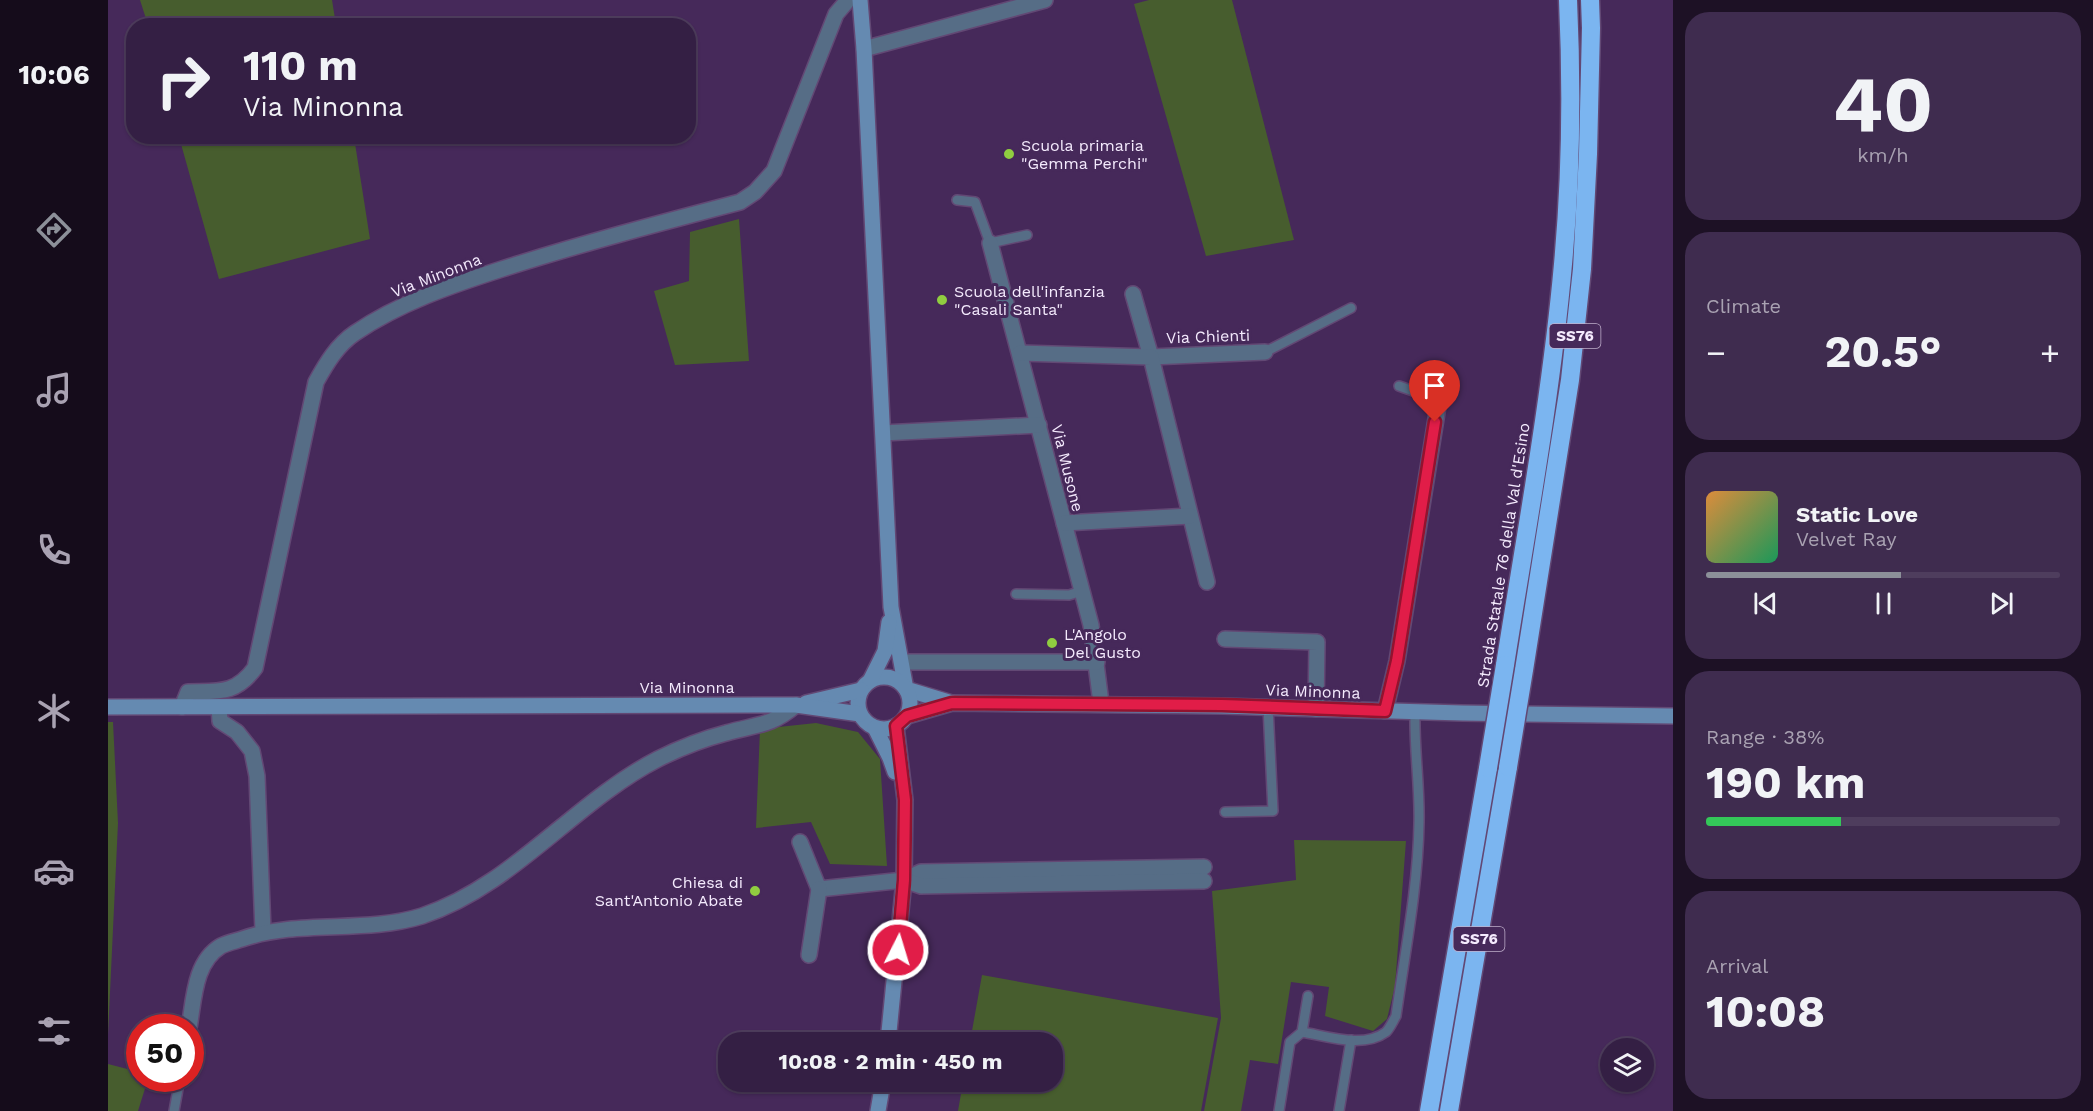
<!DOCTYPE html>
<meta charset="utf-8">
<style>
:root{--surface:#341f44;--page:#3f2c4f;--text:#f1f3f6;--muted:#a9a2b2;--line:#4e3d5d;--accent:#8c9099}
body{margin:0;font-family:"Work Sans",sans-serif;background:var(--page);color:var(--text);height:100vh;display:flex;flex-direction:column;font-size:22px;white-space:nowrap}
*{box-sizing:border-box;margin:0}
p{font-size:20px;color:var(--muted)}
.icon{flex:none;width:33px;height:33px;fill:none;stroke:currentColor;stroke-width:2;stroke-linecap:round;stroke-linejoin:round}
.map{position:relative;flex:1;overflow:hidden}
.side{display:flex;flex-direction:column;gap:12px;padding:12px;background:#1d1125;width:420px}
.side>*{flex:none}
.banner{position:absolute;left:18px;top:18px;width:570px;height:126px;border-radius:24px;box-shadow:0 2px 4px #0004,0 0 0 2px var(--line);background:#341f44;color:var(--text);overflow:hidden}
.fabs{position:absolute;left:1492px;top:1038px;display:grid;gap:12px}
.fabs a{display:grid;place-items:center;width:54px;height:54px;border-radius:50%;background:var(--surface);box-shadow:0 2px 4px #0004,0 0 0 2px var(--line);font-size:30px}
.speed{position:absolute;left:18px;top:1014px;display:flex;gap:12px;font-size:30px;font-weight:700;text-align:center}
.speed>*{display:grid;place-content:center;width:78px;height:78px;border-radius:50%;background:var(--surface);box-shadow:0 2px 4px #0004,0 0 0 2px var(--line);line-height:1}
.speed .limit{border:9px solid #d22;background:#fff;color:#111}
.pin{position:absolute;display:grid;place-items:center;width:51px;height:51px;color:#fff;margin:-62px -26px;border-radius:50% 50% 50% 0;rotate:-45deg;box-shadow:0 0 6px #0007}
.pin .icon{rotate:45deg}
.me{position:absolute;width:66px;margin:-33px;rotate:5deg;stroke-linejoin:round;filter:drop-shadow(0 0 4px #0008)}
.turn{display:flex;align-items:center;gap:21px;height:126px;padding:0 18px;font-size:27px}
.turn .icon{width:78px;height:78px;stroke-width:2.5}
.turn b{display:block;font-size:42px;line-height:51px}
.big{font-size:45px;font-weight:700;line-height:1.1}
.side .widget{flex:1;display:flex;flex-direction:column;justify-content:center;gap:9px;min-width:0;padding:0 21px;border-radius:24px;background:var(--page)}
.side .dial{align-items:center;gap:0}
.dial b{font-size:78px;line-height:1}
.song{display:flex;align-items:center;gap:18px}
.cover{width:72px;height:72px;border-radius:9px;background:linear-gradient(135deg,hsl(30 70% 55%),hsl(150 70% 35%))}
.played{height:6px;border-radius:3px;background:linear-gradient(90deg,var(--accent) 55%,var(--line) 55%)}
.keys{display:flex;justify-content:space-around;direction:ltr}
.heat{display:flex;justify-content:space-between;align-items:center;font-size:33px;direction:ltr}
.charge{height:9px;border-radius:4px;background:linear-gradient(90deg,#34c759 38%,var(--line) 0)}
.trip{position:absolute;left:610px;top:1032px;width:345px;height:60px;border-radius:24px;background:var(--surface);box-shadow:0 2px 4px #0004,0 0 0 2px var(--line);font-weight:700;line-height:60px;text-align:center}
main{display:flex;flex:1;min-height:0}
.tabs{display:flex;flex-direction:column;width:108px;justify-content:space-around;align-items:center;background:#150c1b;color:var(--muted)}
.tabs .icon{width:42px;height:42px}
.tabs .on{color:var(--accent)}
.tabs b{font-size:27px;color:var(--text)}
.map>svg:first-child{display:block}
</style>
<main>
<nav class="tabs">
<b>10:06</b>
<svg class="icon on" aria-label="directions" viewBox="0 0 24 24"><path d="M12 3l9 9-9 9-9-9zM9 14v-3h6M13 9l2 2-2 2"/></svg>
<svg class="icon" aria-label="music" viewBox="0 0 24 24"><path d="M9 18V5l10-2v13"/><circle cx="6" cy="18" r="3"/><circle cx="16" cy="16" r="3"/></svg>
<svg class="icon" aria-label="phone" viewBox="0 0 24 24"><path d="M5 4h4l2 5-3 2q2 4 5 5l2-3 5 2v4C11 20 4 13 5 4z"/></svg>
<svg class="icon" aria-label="climate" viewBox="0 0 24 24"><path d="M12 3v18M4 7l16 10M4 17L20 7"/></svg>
<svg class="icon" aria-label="car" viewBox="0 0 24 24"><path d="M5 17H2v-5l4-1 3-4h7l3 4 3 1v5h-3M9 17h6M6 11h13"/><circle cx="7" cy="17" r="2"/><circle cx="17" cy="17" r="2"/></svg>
<svg class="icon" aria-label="filters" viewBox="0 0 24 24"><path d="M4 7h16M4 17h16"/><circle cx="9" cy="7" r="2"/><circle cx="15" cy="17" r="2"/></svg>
</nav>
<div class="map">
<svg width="1565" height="1111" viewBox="0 0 1565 1111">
<rect width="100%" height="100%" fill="#46295a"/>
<g fill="#475d2e">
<path d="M32 0H224L228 25H40Z"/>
<path d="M1041 0H1124L1186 240 1098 256 1026 4Z"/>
<path d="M71 137H246L262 239 111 279Z"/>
<path d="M631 219 641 361 567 365 546 291 581 281 582 232Z"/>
<path d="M0 722H5L10 823 0 1035Z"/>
<path d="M708 723 750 732 772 759 779 866 722 864 703 822 648 828 652 729Z"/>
<path d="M1186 840 1298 841 1287 986 1279 1019 1265 1031 1217 1016 1221 987 1183 982 1170 1064 1142 1060 1133 1111H1096L1113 1018 1104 891 1188 880Z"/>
<path d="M874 975 1110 1018 1093 1111H850L855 1082H945V1042H862Z"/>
<path d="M0 1064 31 1072 32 1078 40 1079 30 1111H0Z"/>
</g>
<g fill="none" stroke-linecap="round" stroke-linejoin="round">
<g stroke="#624874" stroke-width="12">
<g id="lane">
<path d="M849 200 867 202 882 243 919 235"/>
<path d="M1157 352 1243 308"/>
<path d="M1291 386 1331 400"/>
<path d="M908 594 961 595 974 591"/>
<path d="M1117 812 1165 811 1160 707"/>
<path d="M1194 1032C1219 1036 1255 1049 1278 1032 1282 1028 1285 1021 1288 1016 1297 952 1310 887 1311 823 1312 786 1306 749 1307 712"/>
<path d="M66 1111 72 1078"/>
<path d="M1171 1111 1182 1042 1194 1032 1200 996"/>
<path d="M1231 1111 1243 1040"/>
</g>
</g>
<g stroke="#624874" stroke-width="18">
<g id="street">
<path d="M756 49 937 0"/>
<path d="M882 243 983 625 993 703"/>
<path d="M1025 294 1043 357 1157 352"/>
<path d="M912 353 1043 357 1099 582"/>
<path d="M775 433 931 425"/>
<path d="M956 523 1082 516"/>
<path d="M1117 639 1209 642 1208 709"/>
<path d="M794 662H989"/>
<path d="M74 707 80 692C110 691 127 695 147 668L208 382C218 364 229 345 247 333 291 303 344 285 394 269 472 244 552 223 632 202L647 192 666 171 728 14 740 0"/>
<path d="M111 707 112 721 129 732 144 751 149 776 155 931"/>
<path d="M1277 711 1289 661 1331 400"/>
<path d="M692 842 711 889 796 880 813 872 1096 867"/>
<path d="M796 880 813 886 1096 881"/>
<path d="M701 955 711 889"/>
<path d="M81 1028C86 1000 86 962 113 946 119 943 128 941 134 939 192 919 256 934 314 916 405 886 466 802 550 759 572 748 595 739 618 733 649 724 662 727 688 705"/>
</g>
</g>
<g stroke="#624874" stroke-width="18">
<g id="secondary">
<path d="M752 0 756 49 783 607 798 689 844 703"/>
<circle cx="776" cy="703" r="26"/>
<path d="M762 681 777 651 781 622"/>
<path d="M698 703 753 690"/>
<path d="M0 707 688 705 752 714"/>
<path d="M799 716 844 703 1114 706 1354 713 1565 716"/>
<path d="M767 728 782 758 787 772"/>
<path d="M780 1042 796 880 797 800 788 726"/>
<path d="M770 1111 775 1082"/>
</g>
</g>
<g stroke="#624874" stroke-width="21">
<g id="highway">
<path d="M1397 665C1418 532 1443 398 1455 264 1463 177 1464 87 1460 0"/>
<path d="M1416 670 1462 380 1474 269 1480 154 1483 28 1482 0"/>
<path d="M1321 1111 1380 768"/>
<path d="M1341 1111 1400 767"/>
</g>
</g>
<use href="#lane" stroke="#566d86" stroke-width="9"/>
<use href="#street" stroke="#566d86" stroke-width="15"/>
<use href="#secondary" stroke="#658ab1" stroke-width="15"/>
<use href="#highway" stroke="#7bb5f0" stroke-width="18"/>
<g stroke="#624874" stroke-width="21" stroke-linecap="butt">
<g id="highway-bridge">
<path d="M1400 767 1416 670"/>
<path d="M1380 768 1397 665"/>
</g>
</g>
<use href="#highway-bridge" stroke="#7bb5f0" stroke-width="18"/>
</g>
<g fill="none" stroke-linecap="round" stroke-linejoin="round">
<g stroke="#92132f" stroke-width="15">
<path id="route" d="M790 950 796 880 797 800 788 726 799 716 844 703 1114 705 1277 711 1289 661 1327 422"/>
</g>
<use href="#route" stroke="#e11d48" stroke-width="10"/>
</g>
<g fill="#90cd40" stroke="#46295a" stroke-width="2">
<circle cx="901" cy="154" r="6"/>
<circle cx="834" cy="300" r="6"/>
<circle cx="944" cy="643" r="6"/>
<circle cx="647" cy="891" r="6"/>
</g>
<g text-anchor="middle" stroke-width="6" stroke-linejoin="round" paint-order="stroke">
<g fill="#46295a" stroke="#c0b0cc" stroke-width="1.5">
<rect x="1441.5" y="324" width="51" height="24" rx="4.5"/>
<rect x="1345.5" y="927" width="51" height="24" rx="4.5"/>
</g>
<g font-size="15" font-weight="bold" fill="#f4eafd">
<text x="1467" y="341">SS76</text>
<text x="1371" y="944">SS76</text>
</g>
<g font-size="16" fill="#f4eafd" stroke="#46295a" text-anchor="start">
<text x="913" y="151">Scuola primaria<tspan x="913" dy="18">"Gemma Perchi"</tspan></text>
<text x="846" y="297">Scuola dell'infanzia<tspan x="846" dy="18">"Casali Santa"</tspan></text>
<text x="956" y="640">L'Angolo<tspan x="956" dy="18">Del Gusto</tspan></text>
<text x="635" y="888" text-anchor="end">Chiesa di<tspan x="635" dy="18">Sant'Antonio Abate</tspan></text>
</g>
<g font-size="16" fill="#f4eafd" stroke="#46295a">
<text transform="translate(328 275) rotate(-21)" y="6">Via Minonna</text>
<text transform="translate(1100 336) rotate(-2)" y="6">Via Chienti</text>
<text transform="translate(960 468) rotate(76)" y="6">Via Musone</text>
<text transform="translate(1395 555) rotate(-81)" y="6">Strada Statale 76 della Val d'Esino</text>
<text x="579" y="693">Via Minonna</text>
<text transform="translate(1205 691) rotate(2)" y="6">Via Minonna</text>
</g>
</g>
</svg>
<div class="fabs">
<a><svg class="icon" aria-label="layers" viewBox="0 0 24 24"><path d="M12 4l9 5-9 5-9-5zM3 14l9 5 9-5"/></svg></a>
</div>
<div class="speed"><div class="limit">50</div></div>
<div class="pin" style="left:1327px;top:422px;background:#d93025"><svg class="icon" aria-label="arrive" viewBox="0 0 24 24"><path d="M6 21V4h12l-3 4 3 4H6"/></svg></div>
<svg class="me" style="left:790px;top:950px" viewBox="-20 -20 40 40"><circle r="17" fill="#e11d48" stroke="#fff" stroke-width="3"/><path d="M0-11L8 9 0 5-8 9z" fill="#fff"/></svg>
<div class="trip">10:08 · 2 min · 450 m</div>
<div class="banner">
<div class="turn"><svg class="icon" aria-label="right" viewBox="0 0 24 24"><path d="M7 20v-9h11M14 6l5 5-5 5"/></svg><div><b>110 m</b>Via Minonna</div></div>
</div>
</div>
<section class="side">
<div class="widget dial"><b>40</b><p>km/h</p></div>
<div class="widget"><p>Climate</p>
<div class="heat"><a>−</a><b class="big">20.5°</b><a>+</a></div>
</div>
<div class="widget">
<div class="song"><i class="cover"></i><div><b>Static Love</b><p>Velvet Ray</p></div></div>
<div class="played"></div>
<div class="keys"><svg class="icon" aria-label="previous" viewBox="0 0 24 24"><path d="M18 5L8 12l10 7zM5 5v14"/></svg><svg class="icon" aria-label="pause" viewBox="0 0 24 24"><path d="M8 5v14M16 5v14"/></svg><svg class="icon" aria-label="next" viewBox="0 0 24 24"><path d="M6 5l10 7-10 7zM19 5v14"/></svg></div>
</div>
<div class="widget"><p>Range · 38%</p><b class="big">190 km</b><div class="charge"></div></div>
<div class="widget"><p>Arrival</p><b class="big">10:08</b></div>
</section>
</main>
